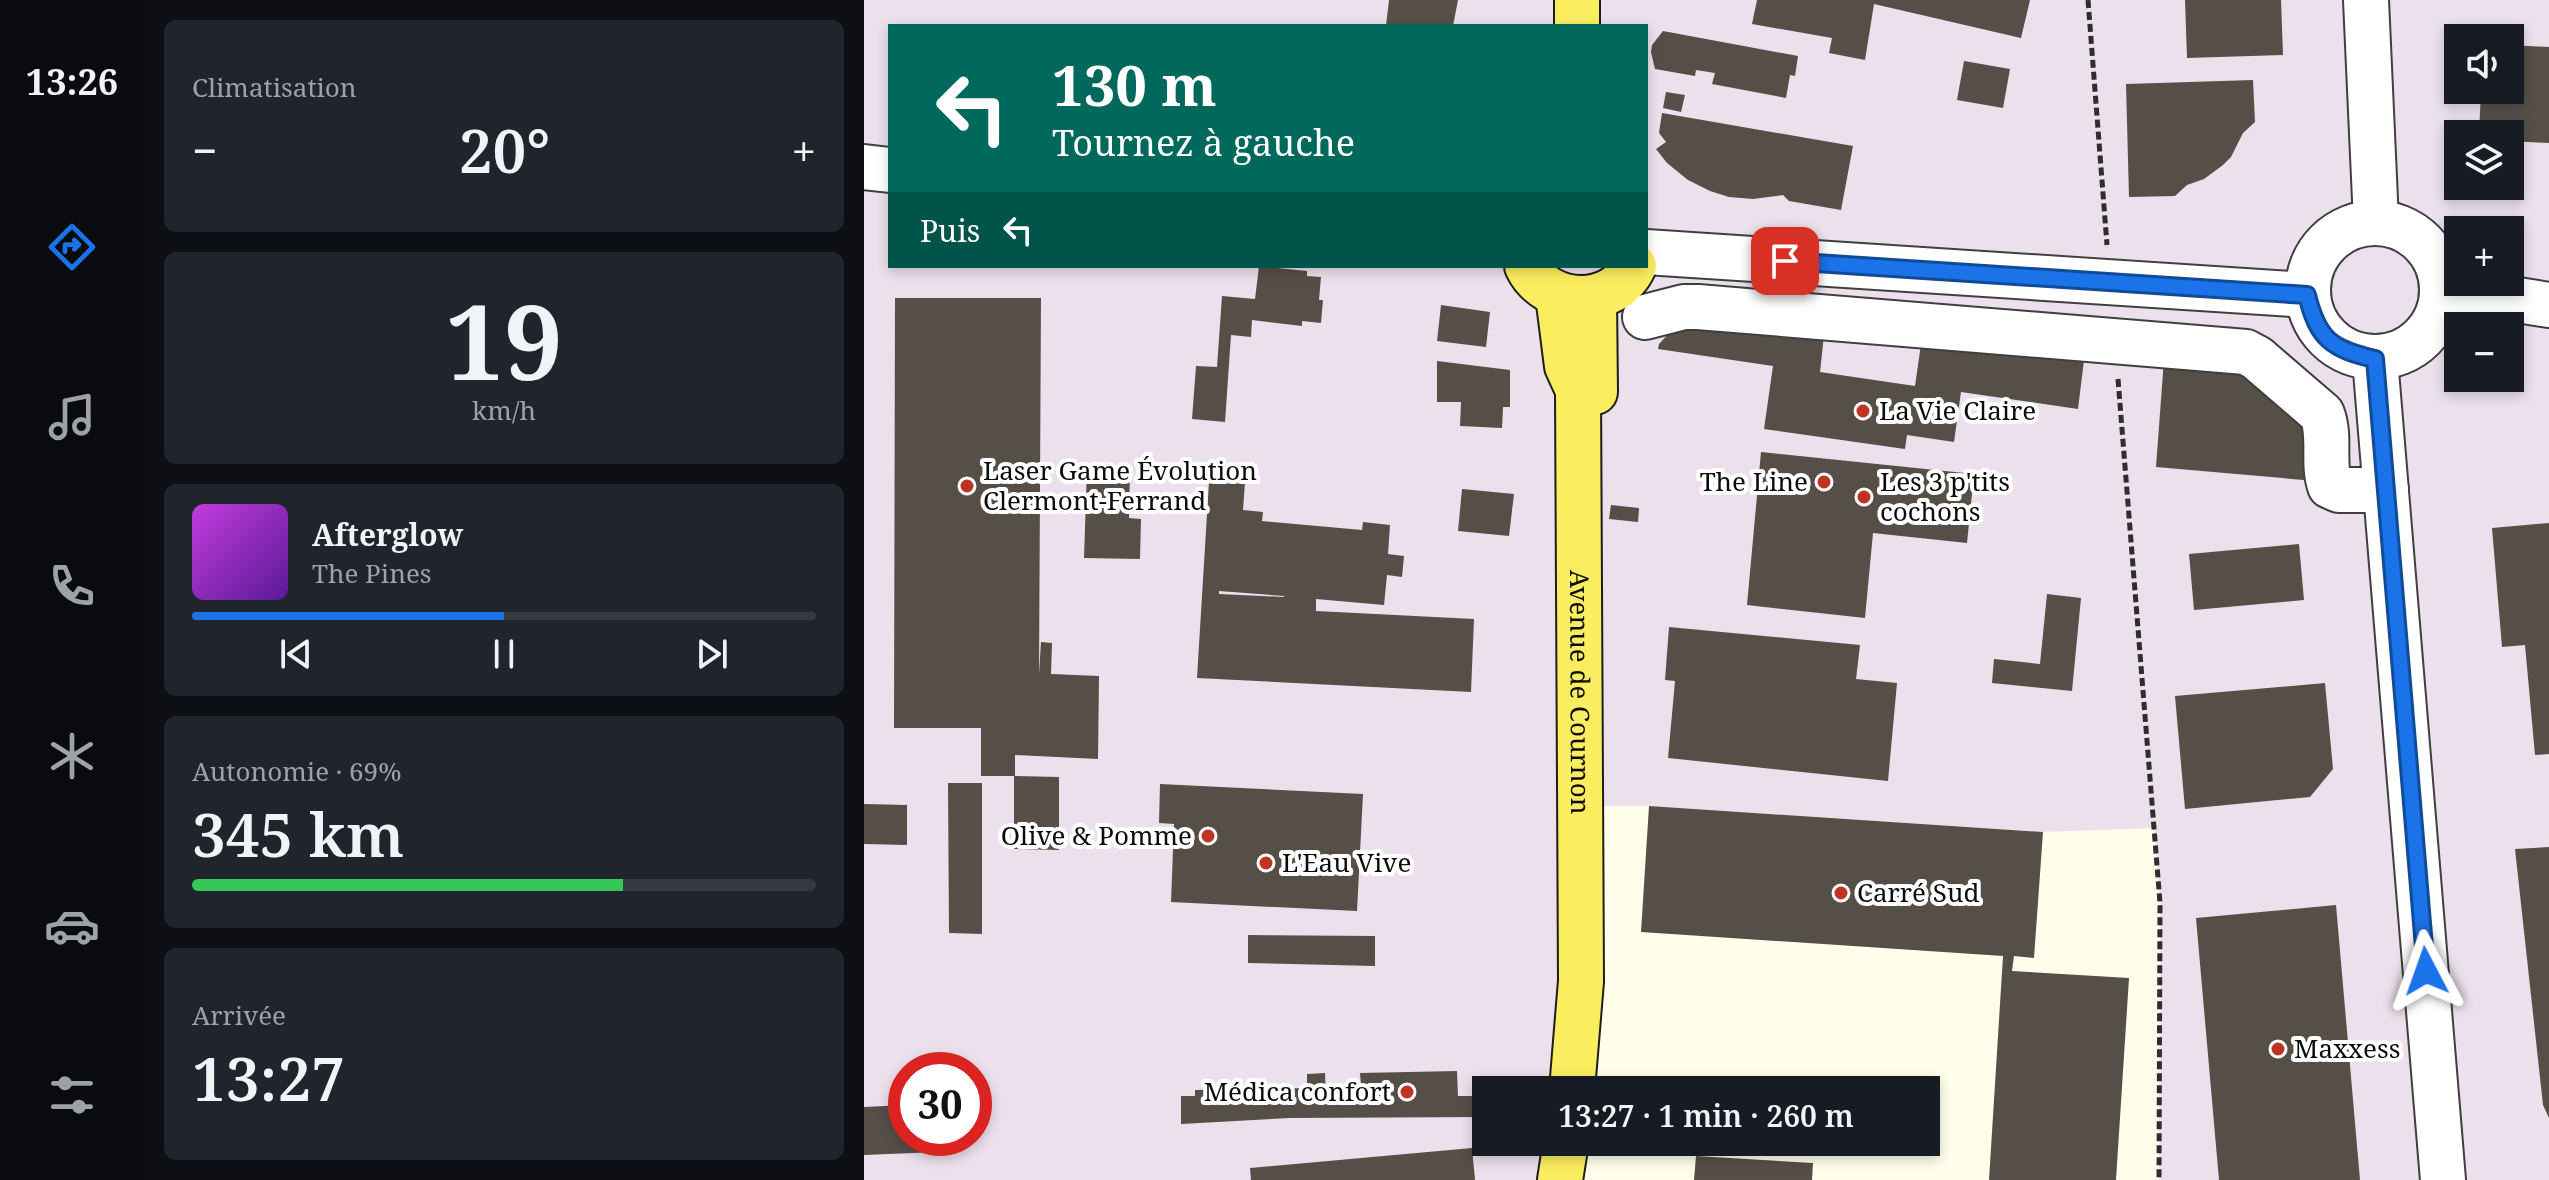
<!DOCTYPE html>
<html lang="fr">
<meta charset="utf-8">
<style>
:root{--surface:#171b24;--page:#20242c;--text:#f1f3f6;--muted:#9ea1a6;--line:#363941;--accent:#1a73e8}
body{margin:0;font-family:"Noto Serif",serif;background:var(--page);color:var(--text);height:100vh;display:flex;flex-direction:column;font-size:30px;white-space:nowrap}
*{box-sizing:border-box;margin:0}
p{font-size:26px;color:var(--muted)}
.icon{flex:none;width:44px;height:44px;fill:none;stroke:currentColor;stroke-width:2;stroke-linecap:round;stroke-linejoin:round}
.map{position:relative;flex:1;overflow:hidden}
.sheet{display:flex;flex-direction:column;gap:20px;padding:20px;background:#0d0f14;width:720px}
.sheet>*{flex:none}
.hud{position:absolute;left:24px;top:24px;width:760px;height:244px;border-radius:0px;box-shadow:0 4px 12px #0003;background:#00695c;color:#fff;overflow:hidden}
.tools{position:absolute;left:1580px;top:24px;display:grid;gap:16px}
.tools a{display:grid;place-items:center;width:80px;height:80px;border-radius:0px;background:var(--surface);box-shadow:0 4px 12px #0003;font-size:40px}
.speed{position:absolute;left:24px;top:1052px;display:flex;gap:16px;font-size:40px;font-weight:700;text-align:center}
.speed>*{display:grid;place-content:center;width:104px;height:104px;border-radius:50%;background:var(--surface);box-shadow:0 4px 12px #0003;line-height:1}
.speed .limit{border:12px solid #d22;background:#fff;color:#111}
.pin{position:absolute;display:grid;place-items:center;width:68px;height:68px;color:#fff;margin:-34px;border-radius:16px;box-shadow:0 4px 12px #0006}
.me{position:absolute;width:88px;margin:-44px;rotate:356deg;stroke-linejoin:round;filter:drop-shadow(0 0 6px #0008)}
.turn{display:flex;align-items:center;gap:28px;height:168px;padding:0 32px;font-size:36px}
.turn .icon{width:104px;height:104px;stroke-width:2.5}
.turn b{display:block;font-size:56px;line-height:68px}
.then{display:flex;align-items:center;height:76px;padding:0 32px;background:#0003;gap:16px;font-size:30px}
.big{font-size:60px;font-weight:600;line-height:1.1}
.sheet .widget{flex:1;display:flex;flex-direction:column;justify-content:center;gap:12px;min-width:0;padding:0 28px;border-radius:12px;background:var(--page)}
.sheet .dial{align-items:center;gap:0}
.dial b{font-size:104px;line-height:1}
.song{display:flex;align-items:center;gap:24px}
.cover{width:96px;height:96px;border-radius:12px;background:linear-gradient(135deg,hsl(290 70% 55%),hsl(270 70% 35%))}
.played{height:8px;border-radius:4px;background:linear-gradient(90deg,var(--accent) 50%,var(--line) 50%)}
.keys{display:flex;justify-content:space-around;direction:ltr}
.heat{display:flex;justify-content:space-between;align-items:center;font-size:44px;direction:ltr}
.charge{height:12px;border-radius:6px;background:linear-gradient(90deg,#34c759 69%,var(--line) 0)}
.trip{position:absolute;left:608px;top:1076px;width:468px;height:80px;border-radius:0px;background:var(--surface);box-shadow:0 4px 12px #0003;font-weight:600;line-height:80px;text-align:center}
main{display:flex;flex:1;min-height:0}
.tab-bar{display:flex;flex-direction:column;width:144px;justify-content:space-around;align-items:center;background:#090b0e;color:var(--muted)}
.tab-bar .icon{width:56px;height:56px}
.tab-bar .active{color:var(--accent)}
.tab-bar b{font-size:36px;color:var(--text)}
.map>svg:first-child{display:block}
</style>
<main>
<nav class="tab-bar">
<b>13:26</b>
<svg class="icon active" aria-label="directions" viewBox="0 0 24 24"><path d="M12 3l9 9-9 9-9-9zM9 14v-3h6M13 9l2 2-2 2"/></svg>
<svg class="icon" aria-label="music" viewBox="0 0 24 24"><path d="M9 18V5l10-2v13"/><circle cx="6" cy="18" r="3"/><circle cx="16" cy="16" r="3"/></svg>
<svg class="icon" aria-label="phone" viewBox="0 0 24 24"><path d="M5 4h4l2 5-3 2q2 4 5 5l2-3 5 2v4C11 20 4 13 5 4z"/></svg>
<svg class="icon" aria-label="climate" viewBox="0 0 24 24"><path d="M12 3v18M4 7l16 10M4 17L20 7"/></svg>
<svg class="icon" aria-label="car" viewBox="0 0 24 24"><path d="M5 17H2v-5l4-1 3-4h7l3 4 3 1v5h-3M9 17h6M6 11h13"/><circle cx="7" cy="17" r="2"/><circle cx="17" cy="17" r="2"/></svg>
<svg class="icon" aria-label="filters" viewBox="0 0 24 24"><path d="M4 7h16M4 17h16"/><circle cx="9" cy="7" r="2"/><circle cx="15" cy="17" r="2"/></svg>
</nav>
<section class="sheet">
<div class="widget"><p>Climatisation</p>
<div class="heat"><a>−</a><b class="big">20°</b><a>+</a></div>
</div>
<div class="widget dial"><b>19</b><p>km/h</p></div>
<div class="widget">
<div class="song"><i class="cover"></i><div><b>Afterglow</b><p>The Pines</p></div></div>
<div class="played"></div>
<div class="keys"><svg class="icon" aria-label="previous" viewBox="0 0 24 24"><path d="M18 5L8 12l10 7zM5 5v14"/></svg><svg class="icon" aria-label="pause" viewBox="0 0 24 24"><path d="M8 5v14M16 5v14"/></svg><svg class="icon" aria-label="next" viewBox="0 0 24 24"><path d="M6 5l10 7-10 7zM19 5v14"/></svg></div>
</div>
<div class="widget"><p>Autonomie · 69%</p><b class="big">345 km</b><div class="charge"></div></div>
<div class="widget"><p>Arrivée</p><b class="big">13:27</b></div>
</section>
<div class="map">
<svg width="1685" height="1180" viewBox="0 0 1685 1180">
<rect width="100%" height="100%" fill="#fffeeb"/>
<path fill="#ebe0eb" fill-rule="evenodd" d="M0 0H1685V1180H1295L1296 903 1290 828 1178 832 785 806H719L716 1090H622V1142H714L713 1180H0ZM26 26H782V266H26ZM1594 38H1646V90H1594ZM1594 134H1646V186H1594ZM1594 230H1646V282H1594ZM1594 326H1646V378H1594ZM42 1070H110V1138H42Z"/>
<g fill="#554f48" fill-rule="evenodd">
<path d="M525 0H594L589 26H522Z"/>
<path d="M893 0H1166L1157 38 1010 4 1001 60 965 53 968 38 888 24Z"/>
<path d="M1321 0H1417L1419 55 1323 58Z"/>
<path d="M799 31 934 56 931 76 926 75 922 98 848 84 851 73 832 70 831 76 791 69 787 52 788 45Z"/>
<path d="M1646 45 1685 47V143L1646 141V134H1615L1617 90H1646Z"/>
<path d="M1100 61 1146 69 1139 108 1093 100Z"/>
<path d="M1389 80 1391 122 1379 133 1367 157 1359 165 1340 179 1323 185 1311 196 1265 197 1262 84Z"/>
<path d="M802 92 821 95 817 112 799 108Z"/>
<path d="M798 113 989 146 977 210 925 201 919 195 889 199 865 197 846 191 824 180 803 163 792 149 802 142 795 133Z"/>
<path d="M395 266 443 271V276L457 277 455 300H459L457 323 438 321V326L388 320 387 337 367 335 361 422 328 419 332 366 353 367 358 296 391 299Z"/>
<path d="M31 298H177L175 674 177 642 188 643 187 674 235 676 234 759 151 755V776L195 777V850L150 849V776H117V728H30Z"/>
<path d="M577 305 626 312 622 347 573 341Z"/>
<path d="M821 316 960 335 956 372 1051 386 1058 337 1220 360 1214 409 1097 392 1090 442 1043 435 1041 449 900 429 909 366 794 349 795 344Z"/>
<path d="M1300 359 1380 366 1446 420 1451 481 1292 467Z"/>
<path d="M573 361 646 370V407H639L638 428 596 426 597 402H573Z"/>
<path d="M897 452 1110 474 1103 543 1009 533 1001 618 883 605Z"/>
<path d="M346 465 382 468 379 510 399 512 398 521 498 530 499 522 526 525 524 554 540 556 538 577 523 575 520 605 452 599V611L610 619 607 692 333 678ZM355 591 420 596V597L355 594Z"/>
<path d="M223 468 266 470 265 518 277 519 276 559 220 558Z"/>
<path d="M598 489 650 494 645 536 594 531Z"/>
<path d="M747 505 775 508 774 522 745 519Z"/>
<path d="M1685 523V754L1671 755 1661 645 1638 647 1628 528Z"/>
<path d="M1435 544 1440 600 1330 610 1325 554Z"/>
<path d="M1183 594 1217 598 1208 691 1128 683 1130 659 1176 664Z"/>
<path d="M805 627 996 645 992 679 1033 683 1024 781 804 758 811 681 801 680Z"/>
<path d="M1461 683 1469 769 1446 797 1321 809 1311 696Z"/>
<path d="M84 783H118V934L85 933Z"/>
<path d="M296 784 499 794 493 911 307 902 310 824 295 823Z"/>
<path d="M0 804 43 805V845L0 844Z"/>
<path d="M785 806 1179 832 1170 958 1150 956 1148 971 1265 978 1252 1180H1125L1139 956 777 932Z"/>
<path d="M1685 847V1118L1679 1105 1651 849Z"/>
<path d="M1472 905 1496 1180H1355L1332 918Z"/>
<path d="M384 935 511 936V966L384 963Z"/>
<path d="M593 1071 594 1096H622V1117L425 1118 317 1124V1096H331V1090L443 1088V1074L461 1073 462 1101 493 1100 492 1086H497L496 1073Z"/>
<path d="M42 1105V1138H99V1151L0 1155V1107Z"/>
<path d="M608 1148 611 1180H387L386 1168Z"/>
<path d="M832 1156 949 1163 948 1180H830Z"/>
</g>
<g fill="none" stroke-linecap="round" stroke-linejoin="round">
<g stroke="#3f3f3f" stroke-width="48">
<g id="minor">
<path d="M1502 0 1512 222"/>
<path d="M0 167 26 170"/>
<circle cx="1511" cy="290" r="67"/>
<path d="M782 252 1443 295"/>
<path d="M1579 288 1685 305"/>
<path d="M781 317 820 307H834L1382 352 1393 358 1458 414C1467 437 1458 463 1466 486L1475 490H1522"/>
<path d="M1511 359 1579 1180"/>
</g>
</g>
<g stroke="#1d1d1d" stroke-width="48">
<g id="major">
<path d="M713 0V26"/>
<path d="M663 266C683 308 750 309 770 266"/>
<path id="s1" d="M694 295 703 366 714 390 717 981 708 1090"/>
<path d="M730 298 731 392"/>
<path d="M696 1180 702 1142"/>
</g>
</g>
<g stroke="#2e2e2e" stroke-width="5" stroke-dasharray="8 4" stroke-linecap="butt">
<path d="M1224 0 1243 245"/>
<path d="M1254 379 1296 903 1295 1180"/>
</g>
<use href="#minor" stroke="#fff" stroke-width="44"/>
<use href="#major" stroke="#fbed60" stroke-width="44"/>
</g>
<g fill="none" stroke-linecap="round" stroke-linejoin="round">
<g stroke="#114b97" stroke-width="20">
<path id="route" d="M921 261 1443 295C1454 340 1468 349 1511 359L1562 971"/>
</g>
<use href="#route" stroke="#1a73e8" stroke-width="14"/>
</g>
<g fill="#be3322" stroke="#fff" stroke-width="3">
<circle cx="999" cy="411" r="8"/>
<circle cx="960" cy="482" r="8"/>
<circle cx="103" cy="486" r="8"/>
<circle cx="1000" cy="497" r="8"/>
<circle cx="344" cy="836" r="8"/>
<circle cx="402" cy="863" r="8"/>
<circle cx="977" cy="893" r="8"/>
<circle cx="1414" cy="1049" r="8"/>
<circle cx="543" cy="1092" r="8"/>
</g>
<g text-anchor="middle" stroke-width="8" stroke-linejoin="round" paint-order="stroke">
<g font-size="26" fill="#0c0c0c" stroke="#fff" text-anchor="start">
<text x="1015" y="420">La Vie Claire</text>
<text x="119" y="480">Laser Game Évolution<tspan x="119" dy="30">Clermont-Ferrand</tspan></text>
<text x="944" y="491" text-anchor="end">The Line</text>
<text x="1016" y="491">Les 3 p'tits<tspan x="1016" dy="30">cochons</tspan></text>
<text x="328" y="845" text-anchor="end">Olive &amp; Pomme</text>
<text x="418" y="872">L'Eau Vive</text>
<text x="993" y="902">Carré Sud</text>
<text x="1430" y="1058">Maxxess</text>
<text x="527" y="1101" text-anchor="end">Médica confort</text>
</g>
<g font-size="26" fill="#0c0c0c" stroke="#fff">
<text dy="9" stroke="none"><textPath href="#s1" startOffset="400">Avenue de Cournon</textPath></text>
</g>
</g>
</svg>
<div class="tools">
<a><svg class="icon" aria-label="sound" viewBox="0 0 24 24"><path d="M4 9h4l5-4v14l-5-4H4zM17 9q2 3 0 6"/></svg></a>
<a><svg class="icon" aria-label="layers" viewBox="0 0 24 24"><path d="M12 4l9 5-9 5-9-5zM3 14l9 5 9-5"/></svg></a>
<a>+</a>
<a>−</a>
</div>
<div class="speed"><div class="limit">30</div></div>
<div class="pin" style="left:921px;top:261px;background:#d93025"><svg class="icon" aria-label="arrive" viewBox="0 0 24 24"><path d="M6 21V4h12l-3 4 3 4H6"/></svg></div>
<svg class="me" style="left:1562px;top:971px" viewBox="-20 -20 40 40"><path d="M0-17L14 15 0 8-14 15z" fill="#1a73e8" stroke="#fff" stroke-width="4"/></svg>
<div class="trip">13:27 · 1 min · 260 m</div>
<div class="hud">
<div class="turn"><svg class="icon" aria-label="left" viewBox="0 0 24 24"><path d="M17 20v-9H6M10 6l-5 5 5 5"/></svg><div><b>130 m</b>Tournez à gauche</div></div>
<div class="then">Puis<svg class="icon" aria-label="left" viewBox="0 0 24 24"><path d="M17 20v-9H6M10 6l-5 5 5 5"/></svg></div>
</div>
</div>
</main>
